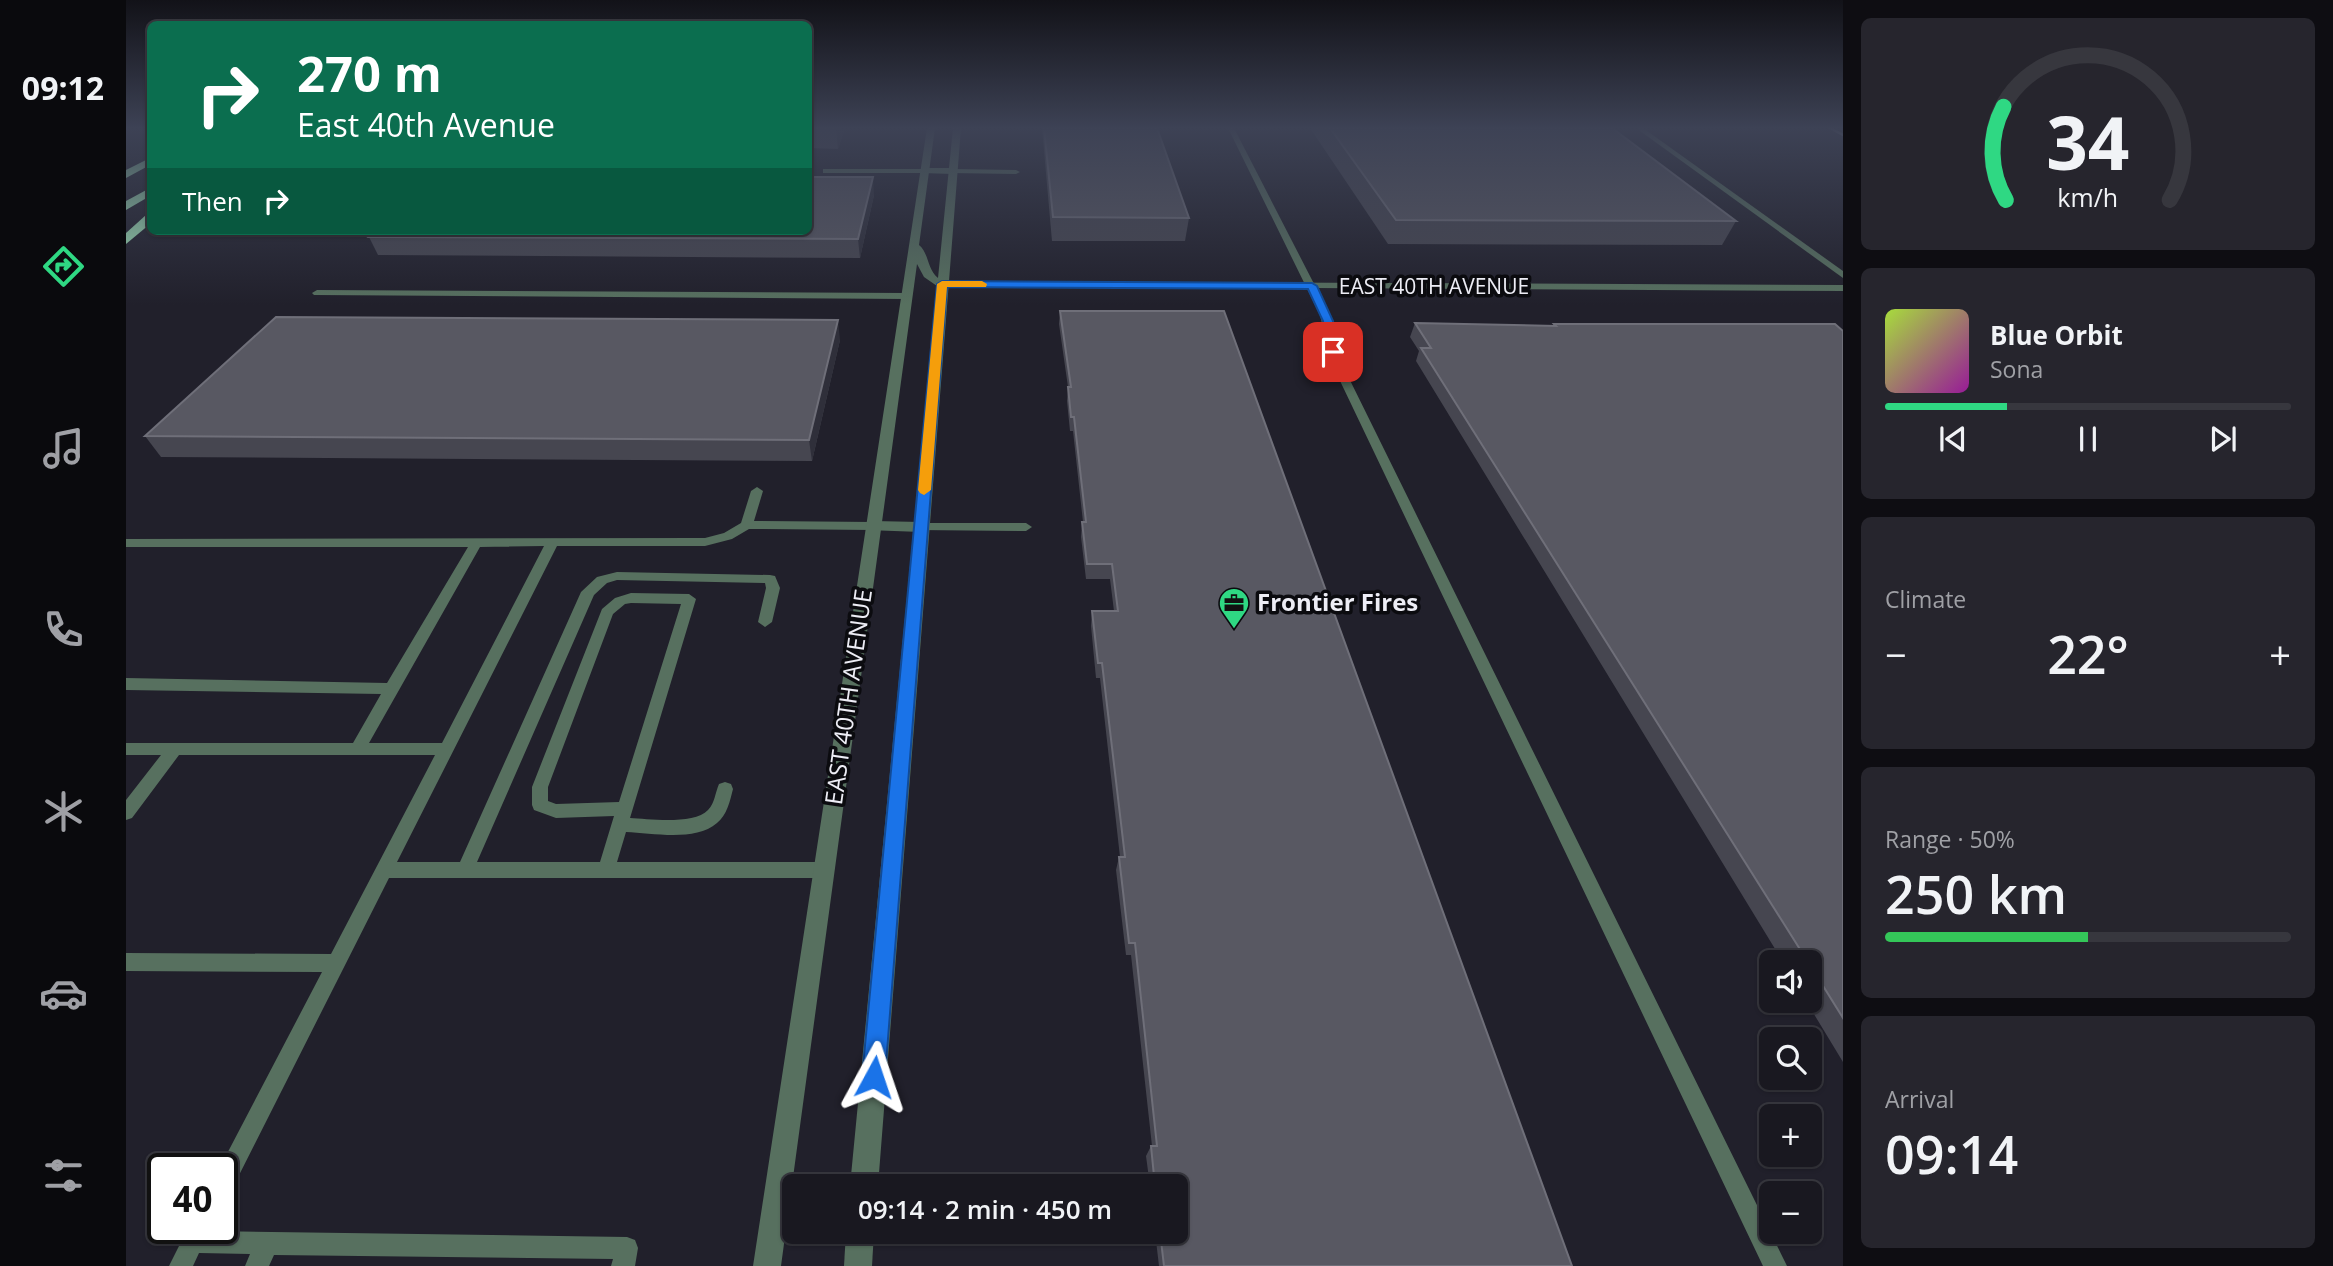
<!DOCTYPE html>
<meta charset="utf-8">
<style>
:root{--surface:#191820;--page:#26252d;--text:#f1f3f6;--muted:#9fa0a5;--line:#37373e;--accent:#2fd883}
body{margin:0;font-family:"Open Sans",sans-serif;background:var(--page);color:var(--text);height:100vh;display:flex;flex-direction:column;font-size:26px;white-space:nowrap}
*{box-sizing:border-box;margin:0}
p{font-size:23px;color:var(--muted)}
.icon{flex:none;width:38px;height:38px;fill:none;stroke:currentColor;stroke-width:2;stroke-linecap:round;stroke-linejoin:round}
.map{position:relative;flex:1;overflow:hidden}
.side{display:flex;flex-direction:column;gap:18px;padding:18px;background:#0e0d12;width:490px}
.side>*{flex:none}
.banner{position:absolute;left:21px;top:21px;width:665px;height:214px;border-radius:10px;box-shadow:0 2px 5px #0004,0 0 0 2px var(--line);background:#0b6e4f;color:#fff;overflow:hidden}
.fabs{position:absolute;left:1633px;top:950px;display:grid;gap:14px}
.fabs a{display:grid;place-items:center;width:63px;height:63px;border-radius:10px;background:var(--surface);box-shadow:0 2px 5px #0004,0 0 0 2px var(--line);font-size:35px}
.speed{position:absolute;left:21px;top:1153px;display:flex;gap:14px;font-size:35px;font-weight:700;text-align:center}
.speed>*{display:grid;place-content:center;width:91px;height:91px;border-radius:50%;background:var(--surface);box-shadow:0 2px 5px #0004,0 0 0 2px var(--line);line-height:1}
.speed .limit{border:4px solid #111;border-radius:10px;background:#fff;color:#111}
.pin{position:absolute;display:grid;place-items:center;width:60px;height:60px;color:#fff;margin:-30px;border-radius:14px;box-shadow:0 4px 10px #0006}
.me{position:absolute;width:77px;margin:-38px;rotate:5deg;stroke-linejoin:round;filter:drop-shadow(0 0 5px #0008)}
.turn{display:flex;align-items:center;gap:24px;height:147px;padding:0 35px;font-size:32px}
.turn .icon{width:91px;height:91px;stroke-width:2.5}
.turn b{display:block;font-size:49px;line-height:60px}
.then{display:flex;align-items:center;height:66px;padding:0 35px;background:#0003;gap:14px;font-size:26px}
.big{font-size:52px;font-weight:600;line-height:1.1}
.side .card{flex:1;display:flex;flex-direction:column;justify-content:center;gap:10px;min-width:0;padding:0 24px;border-radius:10px;background:var(--page)}
.side .dial{align-items:center;gap:0}
.dial svg{height:182px;overflow:visible;fill:none;stroke:var(--line);stroke-width:7;stroke-linecap:round;text-anchor:middle}
.dial text{fill:var(--text);stroke:none}
.song{display:flex;align-items:center;gap:21px}
.cover{width:84px;height:84px;border-radius:10px;background:linear-gradient(135deg,hsl(80 70% 55%),hsl(300 70% 35%))}
.played{height:7px;border-radius:4px;background:linear-gradient(90deg,var(--accent) 30%,var(--line) 30%)}
.keys{display:flex;justify-content:space-around;direction:ltr}
.heat{display:flex;justify-content:space-between;align-items:center;font-size:38px;direction:ltr}
.charge{height:10px;border-radius:5px;background:linear-gradient(90deg,#34c759 50%,var(--line) 0)}
.trip{position:absolute;left:656px;top:1174px;width:406px;height:70px;border-radius:10px;background:var(--surface);box-shadow:0 2px 5px #0004,0 0 0 2px var(--line);font-weight:600;line-height:70px;text-align:center}
main{display:flex;flex:1;min-height:0}
.tab-bar{display:flex;flex-direction:column;width:126px;justify-content:space-around;align-items:center;background:#0a0a0d;color:var(--muted)}
.tab-bar .icon{width:49px;height:49px}
.tab-bar .selected{color:var(--accent)}
.tab-bar b{font-size:32px;color:var(--text)}
.map>svg:first-child{display:block}
</style>
<main>
<nav class="tab-bar">
<b>09:12</b>
<svg class="icon selected" aria-label="directions" viewBox="0 0 24 24"><path d="M12 3l9 9-9 9-9-9zM9 14v-3h6M13 9l2 2-2 2"/></svg>
<svg class="icon" aria-label="music" viewBox="0 0 24 24"><path d="M9 18V5l10-2v13"/><circle cx="6" cy="18" r="3"/><circle cx="16" cy="16" r="3"/></svg>
<svg class="icon" aria-label="phone" viewBox="0 0 24 24"><path d="M5 4h4l2 5-3 2q2 4 5 5l2-3 5 2v4C11 20 4 13 5 4z"/></svg>
<svg class="icon" aria-label="climate" viewBox="0 0 24 24"><path d="M12 3v18M4 7l16 10M4 17L20 7"/></svg>
<svg class="icon" aria-label="car" viewBox="0 0 24 24"><path d="M5 17H2v-5l4-1 3-4h7l3 4 3 1v5h-3M9 17h6M6 11h13"/><circle cx="7" cy="17" r="2"/><circle cx="17" cy="17" r="2"/></svg>
<svg class="icon" aria-label="filters" viewBox="0 0 24 24"><path d="M4 7h16M4 17h16"/><circle cx="9" cy="7" r="2"/><circle cx="15" cy="17" r="2"/></svg>
</nav>
<div class="map">
<svg width="1717" height="1266" viewBox="0 0 1717 1266">
<rect width="100%" height="100%" fill="#21202b"/>
<g fill="none" stroke-linecap="round" stroke-linejoin="round">
<g fill="#57705f" fill-rule="evenodd">
<path d="M1102 128H1108L1204 315 1215 362 1661 1266H1637L1205 362 1194 315Z"/>
<path d="M1510 128H1517L1717 271V278Z"/>
<path d="M700 169H799L803 171 799 173H697V169Z"/>
<path d="M827 169 890 170 894 172 890 174 824 173V169Z"/>
<path d="M191 290 781 293 786 296 781 299 188 295 186 293Z"/>
<path d="M631 487 637 491 628 521 747 522 753 526 747 530 623 529 606 539 579 546H431L271 862H334L455 592 471 577 491 572 644 575 649 576 654 588 646 622 639 627 632 622 640 588 639 583 491 580 481 583 468 595 351 862H474L488 816 430 818 408 810 406 805V787L476 609 489 598 505 593 563 594 570 599 504 818C523 819 568 825 582 810 589 803 589 793 593 784L599 782 605 784 607 789C604 801 601 815 591 823 569 842 527 833 500 832L491 862H698L704 864 707 870 704 876 698 878H263L104 1193 96 1196V1169H93L196 972 0 971V953L205 954 309 755H53L6 818 0 820V800L35 755H0V743H227L255 694 0 690V678L261 683 342 547H0V539L579 538 598 533 615 523 625 491ZM418 546 316 743H243L354 547ZM505 603 555 604 493 802 430 804 422 801V787L487 614 499 604Z"/>
<path d="M795 523H900L906 527 900 531 791 530 789 527 791 524Z"/>
<path d="M62 1228H85L84 1231 501 1237 509 1240 512 1248 509 1266H485L487 1259 148 1255 143 1266H119L124 1254 73 1253 67 1266H43Z"/>
</g>
<g fill="#57705f" fill-rule="evenodd">
<path d="M799 168H827L832 171 827 174 796 173V169Z"/>
<path d="M816 281 1717 285V291L812 286V282Z"/>
<path d="M747 521 795 522 803 527 795 532 741 530 739 526 741 522Z"/>
</g>
<g fill="#57705f" fill-rule="evenodd">
<path d="M801 128H809L793 245C803 253 801 269 812 278L827 128H835L752 1186H724L811 286 798 277 791 264 655 1266H627Z"/>
<path d="M720 1232H748L746 1266H718Z"/>
</g>
<g fill="#9ee0b4" fill-rule="evenodd">
<path d="M24 158V165L0 178V170Z"/>
<path d="M24 188V196L0 210V201Z"/>
<path d="M20 215H24V224L0 244V233Z"/>
</g>
<path stroke="#a9a9b2" stroke-width="2.5" d="M1704 128 1717 135"/>
</g>
<g fill="#464650">
<path d="M682 128H719L712 149 682 148Z"/>
<path d="M916 128H1031L1063 218 1059 241H926Z"/>
<path d="M1184 128H1486L1610 221 1596 245 1262 244Z"/>
<path d="M748 195 734 258 252 255 243 237Z"/>
<path d="M934 311 1446 1266H1033L1029 1232H1050V1186H1024L1020 1156 1025 1146H1026L1005 955H1000L990 870 993 857H994L974 678H970L965 626 966 611H988L984 579H960L955 537 956 522H957L947 431H944L941 401 942 387 933 324Z"/>
<path d="M1289 323 1427 326 1428 324 1717 331V1062L1680 1001H1684V962H1657L1290 361 1293 351 1284 337Z"/>
<path d="M714 340 686 461 35 457 19 436Z"/>
</g>
<g fill="#2f2f3a">
<path d="M710 128H719L712 149Z"/>
<path d="M747 177 748 195 734 258 732 239Z"/>
<path d="M712 320 714 340 686 461 683 440Z"/>
</g>
<g fill="#585862" stroke="#6f6f79" stroke-width="2">
<path d="M918 128H1031L1063 218 927 217Z"/>
<path d="M1204 128H1486L1610 221 1270 220Z"/>
<path d="M682 177H747L732 239 243 237 250 231H682Z"/>
<path d="M934 311H1098L1446 1266H1038L1034 1232H1050V1186H1029L1025 1146H1031L1009 943H1003L993 857H999L976 663H972L966 611H992L986 564H961L956 522H960L948 417H945L942 387H945Z"/>
<path d="M150 317 712 320 683 440 19 436Z"/>
<path d="M1289 323 1430 326 1428 324H1709L1717 331V1018L1684 965V962H1682L1295 348H1305Z"/>
</g>
<linearGradient id="sky" x2="0" y2="1"><stop stop-color="#121218"/><stop offset="0.42" stop-color="#3d4255"/><stop offset="1" stop-color="#3d4255" stop-opacity="0"/></linearGradient>
<rect width="1717" height="305" fill="url(#sky)"/>
<path fill="#1a73e8" stroke="#114b97" stroke-width="2" d="M816 281 1186 283 1191 286 1207 321 1212 352 1207 356 1201 352 1197 321 1182 289 821 287 759 1077 756 1085 748 1089 740 1085 736 1077 811 284Z"/>
<path fill="#f59e0b" d="M856 281 861 284 860 287H821L805 490 798 495 794 493 792 490 811 284 816 281Z"/>
<defs>
<g id="office-pin" transform="scale(1.575)"><path d="M0 17L-7.5 6A9.5 9.5 0 1 1 7.5 6Z" fill="#2fd883" stroke="#0b0b0f"/><path d="M-6-3h4V-5.5h4V-3h4V5H-6ZM-1-4.5V-3h2v-1.5ZM-6 0V1H6V0Z" fill="#111"/></g>
</defs>
<g fill-rule="evenodd">
<use href="#office-pin" x="1108" y="603"/>
</g>
<g text-anchor="middle" stroke-width="7" stroke-linejoin="round" paint-order="stroke">
<g font-size="21" fill="#ededf5" stroke="#0b0b0f">
<text x="1308" y="294">EAST 40TH AVENUE</text>
</g>
<g font-size="24" font-weight="bold" fill="#ededf5" stroke="#0b0b0f" text-anchor="start">
<text x="1131" y="611">Frontier Fires</text>
</g>
<g font-size="24" fill="#ededf5" stroke="#0b0b0f">
<text transform="translate(723 697) rotate(-82)" y="8">EAST 40TH AVENUE</text>
</g>
</g>
</svg>
<div class="fabs">
<a><svg class="icon" aria-label="sound" viewBox="0 0 24 24"><path d="M4 9h4l5-4v14l-5-4H4zM17 9q2 3 0 6"/></svg></a>
<a><svg class="icon" aria-label="search" viewBox="0 0 24 24"><circle cx="10" cy="10" r="6"/><path d="M15 15l6 6"/></svg></a>
<a>+</a>
<a>−</a>
</div>
<div class="speed"><div class="limit">40</div></div>
<div class="pin" style="left:1207px;top:352px;background:#d93025"><svg class="icon" aria-label="arrive" viewBox="0 0 24 24"><path d="M6 21V4h12l-3 4 3 4H6"/></svg></div>
<svg class="me" style="left:748px;top:1077px" viewBox="-20 -20 40 40"><path d="M0-17L14 15 0 8-14 15z" fill="#1a73e8" stroke="#fff" stroke-width="4"/></svg>
<div class="trip">09:14 · 2 min · 450 m</div>
<div class="banner">
<div class="turn"><svg class="icon" aria-label="right" viewBox="0 0 24 24"><path d="M7 20v-9h11M14 6l5 5-5 5"/></svg><div><b>270 m</b>East 40th Avenue</div></div>
<div class="then">Then<svg class="icon" aria-label="right" viewBox="0 0 24 24"><path d="M7 20v-9h11M14 6l5 5-5 5"/></svg></div>
</div>
</div>
<section class="side">
<div class="card dial"><svg viewBox="0 0 100 80">
<path d="M14 69A42 42 0 1 1 86 69"/>
<path d="M14 69A42 42 0 0 1 13 28" stroke="#2fd883"/>
<text x="50" y="56" font-size="32" font-weight="700">34</text>
<text x="50" y="72" font-size="11">km/h</text>
</svg></div>
<div class="card">
<div class="song"><i class="cover"></i><div><b>Blue Orbit</b><p>Sona</p></div></div>
<div class="played"></div>
<div class="keys"><svg class="icon" aria-label="previous" viewBox="0 0 24 24"><path d="M18 5L8 12l10 7zM5 5v14"/></svg><svg class="icon" aria-label="pause" viewBox="0 0 24 24"><path d="M8 5v14M16 5v14"/></svg><svg class="icon" aria-label="next" viewBox="0 0 24 24"><path d="M6 5l10 7-10 7zM19 5v14"/></svg></div>
</div>
<div class="card"><p>Climate</p>
<div class="heat"><a>−</a><b class="big">22°</b><a>+</a></div>
</div>
<div class="card"><p>Range · 50%</p><b class="big">250 km</b><div class="charge"></div></div>
<div class="card"><p>Arrival</p><b class="big">09:14</b></div>
</section>
</main>
